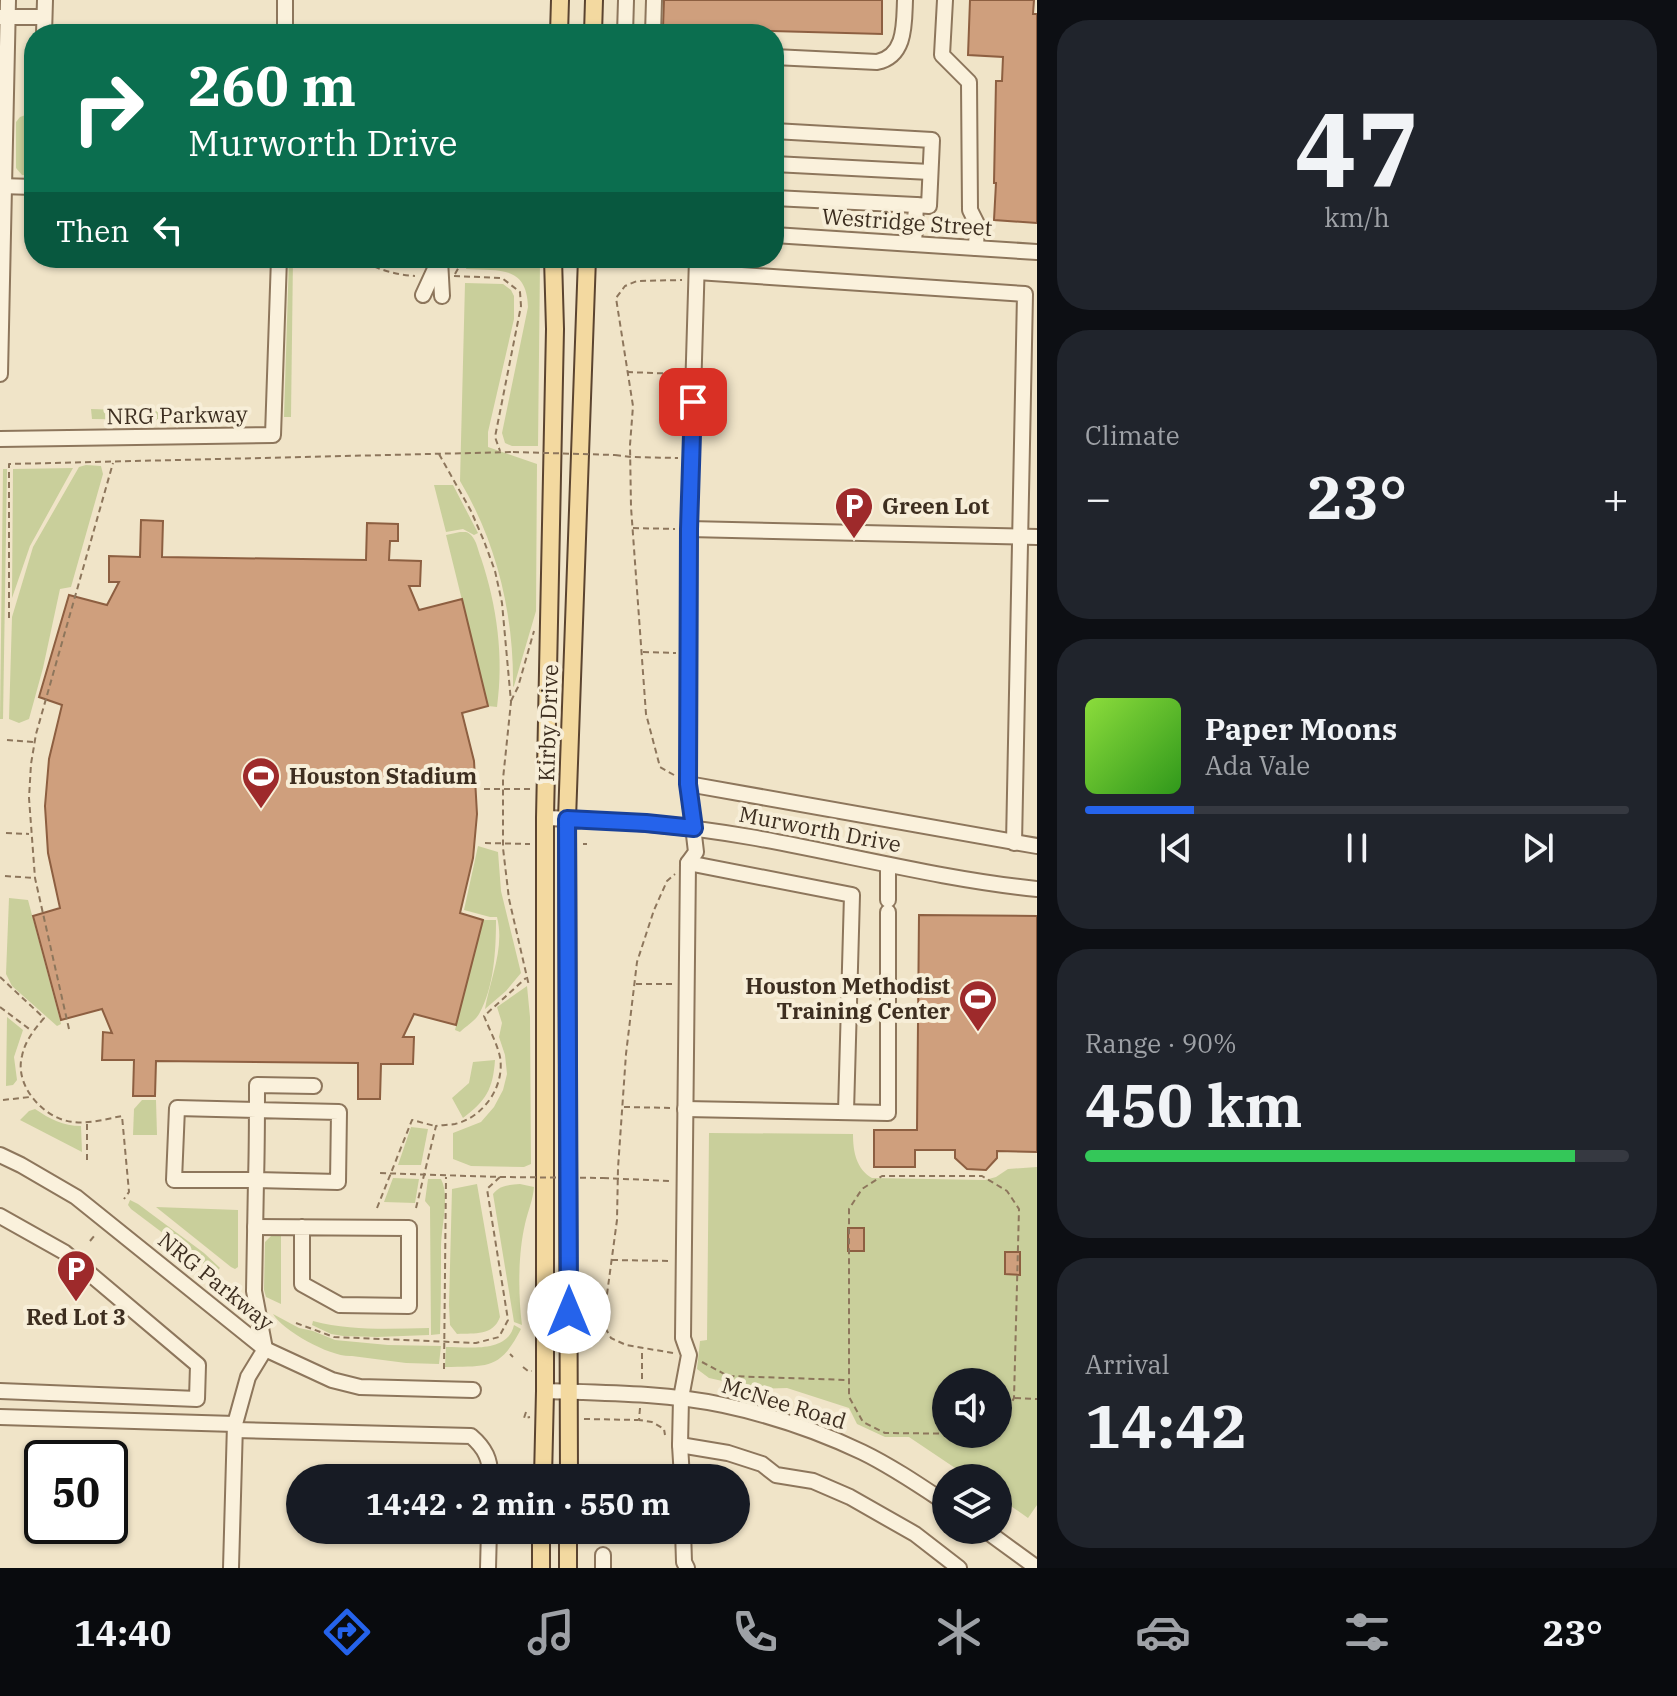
<!DOCTYPE html>
<meta charset="utf-8">
<style>
:root{--surface:#171b24;--page:#20242c;--text:#f1f3f6;--muted:#9ea1a6;--line:#363941;--accent:#2563eb}
body{margin:0;font-family:"IBM Plex Serif",serif;background:var(--page);color:var(--text);height:100vh;display:flex;flex-direction:column;font-size:30px;white-space:nowrap}
*{box-sizing:border-box;margin:0}
p{font-size:26px;color:var(--muted)}
.icon{flex:none;width:44px;height:44px;fill:none;stroke:currentColor;stroke-width:2;stroke-linecap:round;stroke-linejoin:round}
.map{position:relative;flex:1;overflow:hidden}
.details{display:flex;flex-direction:column;gap:20px;padding:20px;background:#0d0f14;width:640px}
.details>*{flex:none}
.top-card{position:absolute;left:24px;top:24px;width:760px;height:244px;border-radius:32px;box-shadow:0 2px 6px #0004;background:#0b6e4f;color:#fff;overflow:hidden}
.buttons{position:absolute;left:932px;top:1368px;display:grid;gap:16px}
.buttons a{display:grid;place-items:center;width:80px;height:80px;border-radius:50%;background:var(--surface);box-shadow:0 2px 6px #0004;font-size:40px}
.speed{position:absolute;left:24px;top:1440px;display:flex;gap:16px;font-size:40px;font-weight:700;text-align:center}
.speed>*{display:grid;place-content:center;width:104px;height:104px;border-radius:50%;background:var(--surface);box-shadow:0 2px 6px #0004;line-height:1}
.speed .limit{border:4px solid #111;border-radius:12px;background:#fff;color:#111}
.pin{position:absolute;display:grid;place-items:center;width:68px;height:68px;color:#fff;margin:-34px;border-radius:16px;box-shadow:0 4px 12px #0006}
.me{position:absolute;width:88px;margin:-44px;rotate:0deg;stroke-linejoin:round;filter:drop-shadow(0 0 6px #0008)}
.turn{display:flex;align-items:center;gap:28px;height:168px;padding:0 32px;font-size:36px}
.turn .icon{width:104px;height:104px;stroke-width:2.5}
.turn b{display:block;font-size:56px;line-height:68px}
.then{display:flex;align-items:center;height:76px;padding:0 32px;background:#0003;gap:16px;font-size:30px}
.big{font-size:60px;font-weight:700;line-height:1.1}
.details .widget{flex:1;display:flex;flex-direction:column;justify-content:center;gap:12px;min-width:0;padding:0 28px;border-radius:32px;background:var(--page)}
.details .dial{align-items:center;gap:0}
.dial b{font-size:104px;line-height:1}
.song{display:flex;align-items:center;gap:24px}
.cover{width:96px;height:96px;border-radius:12px;background:linear-gradient(135deg,hsl(90 70% 55%),hsl(110 70% 35%))}
.played{height:8px;border-radius:4px;background:linear-gradient(90deg,var(--accent) 20%,var(--line) 20%)}
.keys{display:flex;justify-content:space-around;direction:ltr}
.heat{display:flex;justify-content:space-between;align-items:center;font-size:44px;direction:ltr}
.charge{height:12px;border-radius:6px;background:linear-gradient(90deg,#34c759 90%,var(--line) 0)}
.trip{position:absolute;left:286px;top:1464px;width:464px;height:80px;border-radius:40px;background:var(--surface);box-shadow:0 2px 6px #0004;font-weight:700;line-height:80px;text-align:center}
.tab-bar{display:flex;height:128px;justify-content:space-around;align-items:center;background:#090b0e;color:var(--muted)}
.tab-bar .icon{width:56px;height:56px}
.tab-bar .selected{color:var(--accent)}
.tab-bar b{font-size:36px;color:var(--text)}
main{display:flex;flex:1;min-height:0}
.map>svg:first-child{display:block}
</style>
<main>
<div class="map">
<svg width="1037" height="1568" viewBox="0 0 1037 1568">
<rect width="100%" height="100%" fill="#f0e4c8"/>
<g fill="#c9cf9b" fill-rule="evenodd">
<path d="M31 113H34V175H22L16 168V122L20 117Z"/>
<path d="M289 258H293L291 417H284Z"/>
<path d="M468 258H536L540 262 538 446H512L505 443 502 433 528 307C527 265 499 271 466 269Z"/>
<path d="M465 283 503 284 511 290 514 296V319L488 432V447L537 464 536 611 514 686 513 687C514 615 497 543 460 481Z"/>
<path d="M91 409 242 414 240 421 92 419Z"/>
<path d="M86 465 101 466 103 474 71 587 60 589 43 668 29 719 19 723 9 719 12 617 33 547 79 467Z"/>
<path d="M73 468 30 546 12 598 13 469Z"/>
<path d="M3 469H7L3 719H0Z"/>
<path d="M434 485H453L478 533 474 535 463 529 446 532Z"/>
<path d="M460 532C465 532 467 531 471 535 477 541 478 551 481 558 497 606 504 657 497 707L488 706 446 535Z"/>
<path d="M478 846 498 852 501 891 521 973 506 991 485 1009C490 979 505 948 497 917H490L464 910Z"/>
<path d="M9 898 28 900 61 1024 57 1026 12 986 6 974Z"/>
<path d="M483 920H496C496 950 494 988 479 1014 475 1021 466 1026 460 1032L455 1030Z"/>
<path d="M527 986 530 1017 531 1164 524 1167 471 1166 453 1159V1133L481 1122 494 1107 503 1090 507 1074 505 1055 499 1037 502 1023 497 1007Z"/>
<path d="M7 1017 23 1030 14 1057 17 1080 13 1085 6 1086Z"/>
<path d="M495 1060C493 1089 486 1101 463 1118L452 1098 469 1083 473 1062Z"/>
<path d="M142 1100H156L157 1135H133L134 1109Z"/>
<path d="M35 1109C50 1119 63 1126 81 1126L82 1152 20 1120 29 1111Z"/>
<path d="M411 1127 428 1129 421 1165H398Z"/>
<path d="M709 1133 853 1134C853 1151 856 1169 872 1178L985 1180 996 1177 1008 1169 1037 1167V1505L1028 1518 998 1497V1478H970L909 1437H885L857 1424 849 1408 787 1388 758 1389 709 1378 697 1369 700 1341 707 1340ZM946 1382H998V1434H946Z"/>
<path d="M393 1178 419 1179 415 1203 384 1202Z"/>
<path d="M428 1179H441C450 1196 441 1227 441 1247 441 1276 441 1305 440 1334L431 1335 430 1207 425 1201Z"/>
<path d="M477 1184 500 1317C493 1336 475 1333 457 1334L450 1325 449 1305 452 1189Z"/>
<path d="M520 1184 534 1187C533 1200 528 1211 525 1224 518 1254 518 1294 522 1325L514 1322 493 1194C500 1185 509 1185 520 1184Z"/>
<path d="M130 1200 138 1204 204 1253 220 1268 216 1272 204 1264 131 1209 128 1205Z"/>
<path d="M156 1207 238 1210V1267L235 1269 231 1267Z"/>
<path d="M278 1235 281 1236V1304L266 1297 264 1290 265 1242 271 1236Z"/>
<path d="M273 1314 299 1328 313 1331 335 1340 388 1345 441 1346 439 1364 406 1363 352 1356C332 1358 283 1331 273 1314Z"/>
<path d="M313 1321C351 1331 390 1329 429 1328V1335L377 1337 343 1336 331 1334 312 1325Z"/>
<path d="M514 1325 521 1329C500 1370 488 1366 445 1367L446 1347C469 1347 508 1353 514 1325Z"/>
</g>
<g fill="#cf9f7d" stroke="#8d5f41" stroke-width="2">
<path d="M664 0H882V34L663 28Z"/>
<path d="M970 0H1034L1033 14H1037V223L994 220 996 183H994L996 81H1002L1003 57 968 55Z"/>
<path d="M141 520 163 521 162 557 366 560 367 523 398 524V541H390L389 560 421 561 420 586H409L419 610 462 599 488 706 462 713 474 761 477 814 473 858 460 913 483 920 456 1025 414 1014 403 1037H414L413 1064H381L380 1099H358V1063L156 1061 155 1096H133L134 1060H102L103 1032 112 1033 102 1009 61 1020 33 916 60 908 48 853 45 806 49 759 62 705 39 697 69 595 107 605 119 582H109V556L140 557Z"/>
<path d="M919 915 1037 916V1152L997 1151V1158L986 1170 967 1169 955 1158V1150H915V1167H874V1130H917Z"/>
<rect x="848" y="1228" width="16" height="23"/>
<path d="M1005 1252H1020V1275L1005 1274Z"/>
</g>
<g fill="none" stroke-linecap="round" stroke-linejoin="round">
<g stroke="#8d765c" stroke-width="18">
<g id="minor">
<path d="M945 0 942 55 969 82 970 210 977 224 976 248"/>
<path d="M0 17H44"/>
<path d="M44 34 45 0"/>
<path d="M285 34V0"/>
<path d="M625 34 626 0"/>
<path d="M653 34 654 0"/>
<path d="M774 57 877 62C906 56 904 24 905 0"/>
<path d="M774 131 932 140 929 206 916 205"/>
<path d="M774 164 930 172"/>
<path d="M0 186 34 187"/>
<path d="M774 198 916 205 914 244"/>
<path d="M774 235 1037 252"/>
<path d="M440 260 442 296"/>
<path d="M697 272 1025 294 1014 843"/>
<path d="M423 295 440 258"/>
<path d="M0 374 8 0"/>
<path d="M0 439 273 435 279 258"/>
<path d="M689 529 1037 537"/>
<path d="M688 784 1037 846"/>
<path d="M545 818C614 820 682 825 750 837 846 854 940 879 1037 889"/>
<path d="M688 863 852 895 846 1112"/>
<path d="M888 865V900"/>
<path d="M685 1109 888 1113V912"/>
<path d="M0 1155 21 1165 76 1197 265 1349 332 1380 360 1387 473 1390"/>
<path d="M0 1216 64 1252 198 1365 197 1399 0 1391"/>
<path d="M255 1227 409 1228V1306L340 1305 302 1284V1227"/>
<path d="M545 1391C604 1393 665 1393 723 1405 770 1415 818 1431 862 1452 891 1466 919 1485 946 1503"/>
<path d="M0 1417 235 1424"/>
<path d="M235 1430 471 1436C485 1448 491 1460 490 1478"/>
<path d="M680 1445 728 1453 762 1464 776 1475 813 1481 850 1497 915 1534 959 1568"/>
<path d="M682 1478 680 1445 681 1398 689 1355 683 1338 688 863 696 852 688 784 689 529 697 258"/>
<path d="M683 1530 684 1562 687 1568"/>
<path d="M985 1530 1037 1568"/>
<path d="M231 1568 235 1424 248 1377 265 1349 254 1291 256 1180 338 1182 339 1112 177 1108 174 1180H256C257 1149 257 1117 257 1085L314 1086"/>
<path d="M488 1568 489 1530"/>
<path d="M603 1568V1555"/>
</g>
</g>
<g stroke="#5b4430" stroke-width="20">
<g id="major">
<path d="M559 34 560 0"/>
<path d="M593 34 594 0"/>
<path d="M543 1478 545 1391V818L555 329 553 258"/>
<path d="M569 1478 567 819 587 258"/>
<path d="M541 1568V1530"/>
<path d="M568 1568V1530"/>
</g>
</g>
<g stroke="#8d765c" stroke-width="2" stroke-dasharray="6 4" stroke-linecap="butt">
<path d="M356 258C374 268 395 275 415 276"/>
<path d="M455 274 464 258"/>
<path d="M454 276 502 278 520 292 521 306 495 437 500 451"/>
<path d="M627 372 680 374"/>
<path d="M439 454 471 511 484 541 495 571 502 603 511 702 503 779V848L509 899 529 986"/>
<path d="M615 455 631 457 678 458"/>
<path d="M633 528 675 529"/>
<path d="M9 618V464L513 452"/>
<path d="M643 652 676 653"/>
<path d="M511 701 518 687 534 631"/>
<path d="M7 740 34 742"/>
<path d="M674 775 660 767 646 714 631 507 630 445 633 406 616 298 625 286 637 281 682 280"/>
<path d="M484 789H532"/>
<path d="M6 833 29 834"/>
<path d="M485 843 530 844"/>
<path d="M583 844H587"/>
<path d="M5 876 34 878"/>
<path d="M0 977 44 1018C34 1030 25 1041 22 1056 14 1086 44 1119 73 1122 89 1124 106 1119 122 1116L129 1192 124 1199"/>
<path d="M636 984H673"/>
<path d="M0 1007 32 1031"/>
<path d="M69 1029 35 878 29 798 31 764 36 734 113 463"/>
<path d="M3 1100 30 1097"/>
<path d="M624 1107 673 1108"/>
<path d="M87 1124V1162"/>
<path d="M603 1178 671 1181"/>
<path d="M377 1208 412 1120 435 1126"/>
<path d="M416 1208 436 1126C442 1125 449 1125 455 1124 484 1117 505 1086 500 1057 497 1043 489 1029 484 1016L526 978"/>
<path d="M90 1241 95 1235"/>
<path d="M612 1260 670 1261"/>
<path d="M296 1323 334 1337 476 1343 499 1337 508 1320 487 1189 500 1177 377 1173"/>
<path d="M673 1353 626 1345 611 1338 603 1324 617 1220 618 1168 626 1054 637 962 654 910 667 881 675 874"/>
<path d="M510 1354 513 1357"/>
<path d="M702 1362 728 1376 848 1380"/>
<path d="M523 1367 528 1371H532"/>
<path d="M444 1369 446 1177"/>
<path d="M642 1379V1349"/>
<path d="M1015 1398 1037 1399"/>
<path d="M640 1408 639 1420 652 1422 664 1429 665 1435"/>
<path d="M526 1412 524 1418 530 1417"/>
<path d="M584 1419 638 1420"/>
<path d="M979 1434 885 1433 863 1422 849 1397V1209L862 1189 882 1176H982L1007 1191 1019 1209 1014 1398 1002 1421 998 1423"/>
</g>
<use href="#minor" stroke="#faf1dc" stroke-width="14"/>
<use href="#major" stroke="#f3d9a0" stroke-width="16"/>
<g stroke="#8d765c" stroke-width="2" stroke-dasharray="6 4" stroke-linecap="butt">
<path d="M513 452 615 455"/>
<path d="M500 1177 603 1178"/>
</g>
</g>
<g fill="none" stroke-linecap="round" stroke-linejoin="round">
<g stroke="#184099" stroke-width="20">
<path id="route" d="M569 1312 567 819 646 823 694 828 688 784 689 529 693 402"/>
</g>
<use href="#route" stroke="#2563eb" stroke-width="14"/>
</g>
<defs>
<g id="parking-pin" transform="scale(2)"><path d="M0 17L-7.5 6A9.5 9.5 0 1 1 7.5 6Z" fill="#9e2a2b" stroke="#f7eed8"/><path d="M-3.5-5.5H1a3.5 3.5 0 0 1 0 7H-1V5.5H-3.5ZM-1-3.4V-.6H.8a1.4 1.4 0 0 0 0-2.8Z" fill="#fff"/></g>
<g id="stadium-pin" transform="scale(2)"><path d="M0 17L-7.5 6A9.5 9.5 0 1 1 7.5 6Z" fill="#9e2a2b" stroke="#f7eed8"/><path d="M0-5a6.5 5 0 1 0 0 10a6.5 5 0 1 0 0-10ZM-3.5-1.8h7v3.6h-7Z" fill="#fff"/></g>
</defs>
<g fill-rule="evenodd">
<use href="#parking-pin" x="854" y="506"/>
<use href="#stadium-pin" x="261" y="776"/>
<use href="#stadium-pin" x="978" y="999"/>
<use href="#parking-pin" x="76" y="1269"/>
</g>
<g text-anchor="middle" stroke-width="8" stroke-linejoin="round" paint-order="stroke">
<g font-size="22" fill="#3d2e20" stroke="#f7eed8">
<text transform="translate(907 222) rotate(4)" y="8">Westridge Street</text>
<text transform="translate(177 415) rotate(-1)" y="8">NRG Parkway</text>
<text transform="translate(548 723) rotate(-88)" y="8">Kirby Drive</text>
<text transform="translate(820 829) rotate(11)" y="8">Murworth Drive</text>
<text transform="translate(216 1281) rotate(39)" y="8">NRG Parkway</text>
<text transform="translate(784 1403) rotate(17)" y="8">McNee Road</text>
</g>
<g font-size="22" font-weight="bold" fill="#3d2e20" stroke="#f7eed8" text-anchor="start">
<text x="882" y="514">Green Lot</text>
<text x="289" y="784">Houston Stadium</text>
<text x="950" y="994" text-anchor="end">Houston Methodist<tspan x="950" dy="25">Training Center</tspan></text>
<text x="76" y="1325" text-anchor="middle">Red Lot 3</text>
</g>
</g>
</svg>
<div class="buttons">
<a><svg class="icon" aria-label="sound" viewBox="0 0 24 24"><path d="M4 9h4l5-4v14l-5-4H4zM17 9q2 3 0 6"/></svg></a>
<a><svg class="icon" aria-label="layers" viewBox="0 0 24 24"><path d="M12 4l9 5-9 5-9-5zM3 14l9 5 9-5"/></svg></a>
</div>
<div class="speed"><div class="limit">50</div></div>
<div class="pin" style="left:693px;top:402px;background:#d93025"><svg class="icon" aria-label="arrive" viewBox="0 0 24 24"><path d="M6 21V4h12l-3 4 3 4H6"/></svg></div>
<svg class="me" style="left:569px;top:1312px" viewBox="-20 -20 40 40"><circle r="19" fill="#fff"/><path d="M0-13L10 11 0 6-10 11z" fill="#2563eb"/></svg>
<div class="trip">14:42 · 2 min · 550 m</div>
<div class="top-card">
<div class="turn"><svg class="icon" aria-label="right" viewBox="0 0 24 24"><path d="M7 20v-9h11M14 6l5 5-5 5"/></svg><div><b>260 m</b>Murworth Drive</div></div>
<div class="then">Then<svg class="icon" aria-label="left" viewBox="0 0 24 24"><path d="M17 20v-9H6M10 6l-5 5 5 5"/></svg></div>
</div>
</div>
<section class="details">
<div class="widget dial"><b>47</b><p>km/h</p></div>
<div class="widget"><p>Climate</p>
<div class="heat"><a>−</a><b class="big">23°</b><a>+</a></div>
</div>
<div class="widget">
<div class="song"><i class="cover"></i><div><b>Paper Moons</b><p>Ada Vale</p></div></div>
<div class="played"></div>
<div class="keys"><svg class="icon" aria-label="previous" viewBox="0 0 24 24"><path d="M18 5L8 12l10 7zM5 5v14"/></svg><svg class="icon" aria-label="pause" viewBox="0 0 24 24"><path d="M8 5v14M16 5v14"/></svg><svg class="icon" aria-label="next" viewBox="0 0 24 24"><path d="M6 5l10 7-10 7zM19 5v14"/></svg></div>
</div>
<div class="widget"><p>Range · 90%</p><b class="big">450 km</b><div class="charge"></div></div>
<div class="widget"><p>Arrival</p><b class="big">14:42</b></div>
</section>
</main>
<nav class="tab-bar">
<b>14:40</b>
<svg class="icon selected" aria-label="directions" viewBox="0 0 24 24"><path d="M12 3l9 9-9 9-9-9zM9 14v-3h6M13 9l2 2-2 2"/></svg>
<svg class="icon" aria-label="music" viewBox="0 0 24 24"><path d="M9 18V5l10-2v13"/><circle cx="6" cy="18" r="3"/><circle cx="16" cy="16" r="3"/></svg>
<svg class="icon" aria-label="phone" viewBox="0 0 24 24"><path d="M5 4h4l2 5-3 2q2 4 5 5l2-3 5 2v4C11 20 4 13 5 4z"/></svg>
<svg class="icon" aria-label="climate" viewBox="0 0 24 24"><path d="M12 3v18M4 7l16 10M4 17L20 7"/></svg>
<svg class="icon" aria-label="car" viewBox="0 0 24 24"><path d="M5 17H2v-5l4-1 3-4h7l3 4 3 1v5h-3M9 17h6M6 11h13"/><circle cx="7" cy="17" r="2"/><circle cx="17" cy="17" r="2"/></svg>
<svg class="icon" aria-label="filters" viewBox="0 0 24 24"><path d="M4 7h16M4 17h16"/><circle cx="9" cy="7" r="2"/><circle cx="15" cy="17" r="2"/></svg>
<b>23°</b>
</nav>
